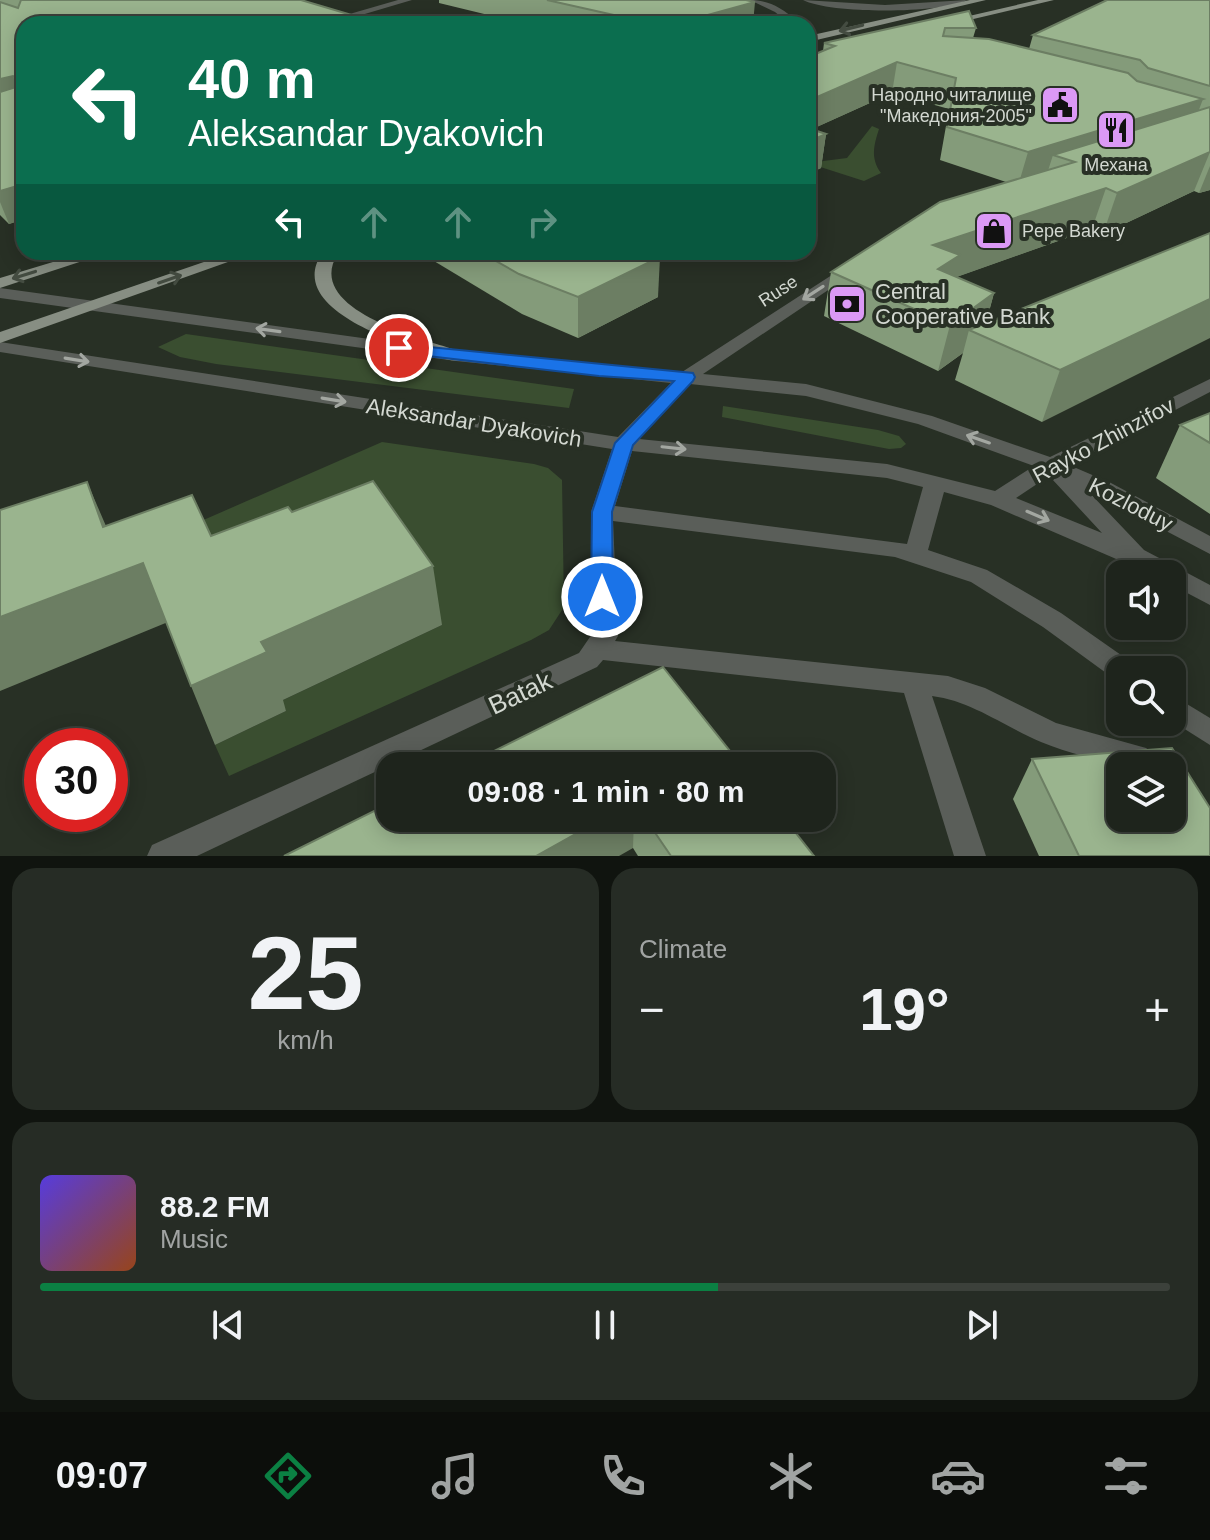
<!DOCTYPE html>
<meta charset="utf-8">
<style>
:root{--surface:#1e241c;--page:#262c25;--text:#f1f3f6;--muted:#a1a4a3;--line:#3c413b;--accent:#0b8043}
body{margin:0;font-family:Arial,sans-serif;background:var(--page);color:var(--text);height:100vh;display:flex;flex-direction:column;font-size:30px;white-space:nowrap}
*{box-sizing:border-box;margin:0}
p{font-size:26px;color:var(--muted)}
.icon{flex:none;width:44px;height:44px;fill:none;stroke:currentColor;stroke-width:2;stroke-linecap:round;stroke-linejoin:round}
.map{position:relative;height:856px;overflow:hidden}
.details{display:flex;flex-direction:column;gap:12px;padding:12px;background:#10140f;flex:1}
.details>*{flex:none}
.hud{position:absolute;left:16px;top:16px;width:800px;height:244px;border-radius:24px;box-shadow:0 4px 20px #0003,0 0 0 2px var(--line);background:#0b6e4f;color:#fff;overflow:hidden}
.controls{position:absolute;left:1106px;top:560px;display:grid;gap:16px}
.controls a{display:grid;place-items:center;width:80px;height:80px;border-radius:16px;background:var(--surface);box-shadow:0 4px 20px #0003,0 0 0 2px var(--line);font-size:40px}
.speed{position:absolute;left:24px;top:728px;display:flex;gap:16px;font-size:40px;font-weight:700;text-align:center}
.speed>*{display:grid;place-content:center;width:104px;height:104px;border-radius:50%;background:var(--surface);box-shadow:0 4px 20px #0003,0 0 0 2px var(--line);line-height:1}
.speed .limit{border:12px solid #d22;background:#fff;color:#111}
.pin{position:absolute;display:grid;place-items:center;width:68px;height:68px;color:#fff;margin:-34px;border:4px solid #fff;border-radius:50%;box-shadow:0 2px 8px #0007}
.me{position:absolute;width:88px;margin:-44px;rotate:0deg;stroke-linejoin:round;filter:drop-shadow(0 0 6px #0008)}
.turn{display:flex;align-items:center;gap:28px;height:168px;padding:0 40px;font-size:36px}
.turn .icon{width:104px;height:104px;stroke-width:2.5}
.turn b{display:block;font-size:56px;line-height:68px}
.lanes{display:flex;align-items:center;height:76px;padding:0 40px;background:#0003;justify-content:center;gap:40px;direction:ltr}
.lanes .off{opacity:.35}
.big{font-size:60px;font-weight:600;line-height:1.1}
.details .tile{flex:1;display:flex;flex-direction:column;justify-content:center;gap:12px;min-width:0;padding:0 28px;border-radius:24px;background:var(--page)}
.details .dial{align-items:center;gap:0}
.dial b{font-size:104px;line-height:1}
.song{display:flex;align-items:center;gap:24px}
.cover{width:96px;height:96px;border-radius:12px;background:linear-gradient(135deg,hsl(250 70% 55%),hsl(20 70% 35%))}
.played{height:8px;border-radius:4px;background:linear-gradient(90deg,var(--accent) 60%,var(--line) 60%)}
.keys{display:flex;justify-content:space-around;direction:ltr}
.heat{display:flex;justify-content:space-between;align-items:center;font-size:44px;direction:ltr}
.details .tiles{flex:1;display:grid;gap:12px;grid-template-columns:1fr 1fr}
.tile:last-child{grid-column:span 2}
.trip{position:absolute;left:376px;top:752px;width:460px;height:80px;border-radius:24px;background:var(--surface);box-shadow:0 4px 20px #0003,0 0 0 2px var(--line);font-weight:600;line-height:80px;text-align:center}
.tabs{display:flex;height:128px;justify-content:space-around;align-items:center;background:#0c0e0b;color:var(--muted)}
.tabs .icon{width:56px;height:56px}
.tabs .selected{color:var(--accent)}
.tabs b{font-size:36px;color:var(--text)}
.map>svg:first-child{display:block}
</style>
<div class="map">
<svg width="1210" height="856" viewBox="0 0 1210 856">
<rect width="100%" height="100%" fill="#283025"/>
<g fill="#3a4e30">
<path d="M872 126 879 129C874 145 870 158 881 173L864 181 808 163 847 158Z"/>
<path d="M186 334 574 389 569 408 216 364 180 357 158 347Z"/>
<path d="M723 406 878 430 899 436 906 444 901 448 889 449 722 417Z"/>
<path d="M382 442 534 464 548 468 562 480 564 607 549 630 531 640 229 776 215 745 286 711 281 701 442 625 317 567 176 532Z"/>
</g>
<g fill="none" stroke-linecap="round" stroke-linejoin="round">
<g fill="#5a5e59" fill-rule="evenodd">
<path d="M398 0H412L331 24H315Z"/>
<path d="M750 0C768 0 783 8 796 21L783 24 786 21 775 12Z"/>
<path d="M803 0 885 5 967 0C940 14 830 14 803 0Z"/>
<path d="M852 262 860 267 858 270 703 374 806 384 932 416 1050 457 1210 379V392L1069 465 1111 483 1210 536V554L1086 489 1144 550 1210 585V605L1172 585V574H1151L991 505 944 492 928 550 987 570 1061 613 1131 662 1135 670H1120V680L1113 678 1043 627 971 582 895 557 613 521 618 636 615 641 948 676 985 688 1056 723 1146 748 1158 757 1162 766C1121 766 1080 758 1041 742 1005 727 972 701 932 696L986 856H954L904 693 603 660 597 667 197 856H147L152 845 579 653 592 634 591 512 612 449 0 352V342L618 437 671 383 456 361 0 298V288L456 351 682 372ZM690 384 806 396 918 424 1034 466 995 491 887 464 639 439ZM632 451 887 478 923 487 907 544 615 506ZM1049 476 1052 479 1102 533 1016 498Z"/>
<path d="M1172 695 1210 718V745L1172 721Z"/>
</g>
<g fill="#878e83" fill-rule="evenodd">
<path d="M970 0H986L808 42V36Z"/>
<path d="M1038 0H1054L948 25 943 22Z"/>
<path d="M86 252H110L0 288V278Z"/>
<path d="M233 252H256L0 343V332Z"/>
<path d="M323 252H339C299 310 428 340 462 352L465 356 462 360C448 363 429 353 415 348 381 337 286 303 323 252Z"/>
</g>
</g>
<g fill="#849b7a">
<path d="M0 0H301L24 24V219L9 224 0 215Z"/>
<path d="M439 0H746L753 24H525L439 3Z"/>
<path d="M1210 0V190L1199 193 1194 191 1103 234 1092 229 956 277 994 293 986 323 1210 233 1042 422 955 380 963 353 938 371 824 316 831 272 1006 182 940 160 949 109 892 93 812 129 826 134 821 168 808 174V57L823 51 824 43 969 11 976 28 973 38 1029 49 1033 35Z"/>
<path d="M419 252H649L658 297 578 338 522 314Z"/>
<path d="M1210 413V514L1156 478 1180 425Z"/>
<path d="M1032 759 1210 856H1039L1013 799Z"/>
<path d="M390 818H784L814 856H638L633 848Z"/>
</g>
<g fill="#6c7e63">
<path d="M755 2 753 24H675Z"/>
<path d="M355 16 357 24H326Z"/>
<path d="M897 62 892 93 808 131V101Z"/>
<path d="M13 76 23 103 0 109V79Z"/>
<path d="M1203 99 1191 131 1075 162 1053 155 1046 177 1018 186 1028 152Z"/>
<path d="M826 134 821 168 808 174V142Z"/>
<path d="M1210 152 1194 191 1103 234 1117 193Z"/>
<path d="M1210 166V190L1199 193Z"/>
<path d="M24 184V219L9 224 0 202V191Z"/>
<path d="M1106 188 1092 229 923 289 933 245Z"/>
<path d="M660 257 658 297 578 338V297Z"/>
<path d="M994 293 982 336 969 330 963 353 938 371 950 325Z"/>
<path d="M1210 299V338L1042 422 1060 370Z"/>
<path d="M87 482 112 540 143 563 168 622 0 691V617Z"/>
<path d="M433 566 442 625 283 700 286 711 215 745 191 686 261 642Z"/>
<path d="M604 818H634L633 848 619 856H536Z"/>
</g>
<g fill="#9ab48e" stroke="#6c7e63" stroke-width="2" fill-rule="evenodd">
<path d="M21 0H301L355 16 326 24H24V184L0 191V92L16 87 17 79 13 76 0 79V2L18 8Z"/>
<path d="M547 0H746L755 2 675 24H654Z"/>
<path d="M1107 0H1210V86L1148 68 1140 60 1033 35Z"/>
<path d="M969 11 976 28H945L943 36 989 39 1128 73 1137 81 1203 99 1028 152 947 127 956 78 897 62 808 101V57L835 46 824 43Z"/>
<path d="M1210 107V152L1117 193 1106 188 933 245 960 255 938 269 994 293 950 325 831 272 940 202 1075 162 1053 155Z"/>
<path d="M808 128 826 134 808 142Z"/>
<path d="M1210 233V299L1060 370 969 330Z"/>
<path d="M480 252H649L660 257 578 297 519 274Z"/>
<path d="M1210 413V443L1180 425Z"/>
<path d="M373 481 433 566 261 642 267 652 191 686 143 563 0 617V510L87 482 103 527 192 495 211 536 288 507 292 512Z"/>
<path d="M663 667 742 766H464Z"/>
<path d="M1172 748 1210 808V856H1079L1032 759ZM1120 766H1172V818H1120Z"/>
<path d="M390 803V818H604L536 856H284Z"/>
<path d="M645 818H784L814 856H671Z"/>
</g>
<defs><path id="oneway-shaft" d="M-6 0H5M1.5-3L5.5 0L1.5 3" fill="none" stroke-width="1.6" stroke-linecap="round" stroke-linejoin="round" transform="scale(2)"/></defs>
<g stroke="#444c41">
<use href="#oneway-shaft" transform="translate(851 28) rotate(166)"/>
<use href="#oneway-shaft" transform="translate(24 275) rotate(163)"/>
<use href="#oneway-shaft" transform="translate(170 279) rotate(-19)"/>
</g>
<g stroke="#a3a7a1">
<use href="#oneway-shaft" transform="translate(813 293) rotate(147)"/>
<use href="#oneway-shaft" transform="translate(268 330) rotate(-172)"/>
<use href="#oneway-shaft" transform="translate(77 360) rotate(9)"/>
<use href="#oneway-shaft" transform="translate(334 400) rotate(9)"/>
<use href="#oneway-shaft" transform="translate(978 439) rotate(-161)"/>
<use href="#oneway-shaft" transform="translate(674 448) rotate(6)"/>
<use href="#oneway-shaft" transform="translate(1038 516) rotate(23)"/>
</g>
<path fill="#1a73e8" stroke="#114b97" stroke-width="2" d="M399 344 693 373 695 377 693 381 633 445 612 512 613 597 610 603 602 605 594 603 591 597 592 512 615 443 674 381 599 376 393 352V345Z"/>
<defs>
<g id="civic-square" transform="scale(2)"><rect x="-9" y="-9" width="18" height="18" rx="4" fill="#db99f5" stroke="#283025"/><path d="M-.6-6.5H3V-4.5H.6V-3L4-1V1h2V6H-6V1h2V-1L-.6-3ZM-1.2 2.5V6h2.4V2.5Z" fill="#111"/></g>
<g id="restaurant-square" transform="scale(2)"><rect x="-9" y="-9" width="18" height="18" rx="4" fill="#db99f5" stroke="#283025"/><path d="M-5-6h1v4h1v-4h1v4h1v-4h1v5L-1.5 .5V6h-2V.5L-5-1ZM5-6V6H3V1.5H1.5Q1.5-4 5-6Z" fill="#111"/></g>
<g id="shop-square" transform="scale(2)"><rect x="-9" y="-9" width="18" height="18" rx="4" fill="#db99f5" stroke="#283025"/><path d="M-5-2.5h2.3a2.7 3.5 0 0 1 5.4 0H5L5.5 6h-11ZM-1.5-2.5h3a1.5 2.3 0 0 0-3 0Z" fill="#111"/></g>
<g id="bank-square" transform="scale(2)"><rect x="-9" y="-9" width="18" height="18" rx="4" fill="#db99f5" stroke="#283025"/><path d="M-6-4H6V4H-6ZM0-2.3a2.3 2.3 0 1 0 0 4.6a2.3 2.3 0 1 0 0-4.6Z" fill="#111"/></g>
</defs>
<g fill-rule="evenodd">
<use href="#civic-square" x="1060" y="105"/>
<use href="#restaurant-square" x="1116" y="130"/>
<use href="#shop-square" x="994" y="231"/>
<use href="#bank-square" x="847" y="304"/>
</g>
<g text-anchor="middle" stroke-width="8" stroke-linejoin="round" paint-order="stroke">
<g font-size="18" fill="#d3d8d1" stroke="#283025" text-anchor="end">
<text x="1032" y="101">Народно читалище<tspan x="1032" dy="21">"Македония-2005"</tspan></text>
<text x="1116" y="171" text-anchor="middle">Механа</text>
<text x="1022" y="237" text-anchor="start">Pepe Bakery</text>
</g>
<g font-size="18" fill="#d3d8d1" stroke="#283025">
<text transform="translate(778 291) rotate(-33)" y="6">Ruse</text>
</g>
<g font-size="22" fill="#d3d8d1" stroke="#283025" text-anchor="start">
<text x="875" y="299">Central<tspan x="875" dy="25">Cooperative Bank</tspan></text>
</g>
<g font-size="22" fill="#d3d8d1" stroke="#283025">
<text transform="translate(474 422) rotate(9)" y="8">Aleksandar Dyakovich</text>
<text transform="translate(1103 440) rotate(-28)" y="8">Rayko Zhinzifov</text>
<text transform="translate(1131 504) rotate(27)" y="8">Kozloduy</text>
</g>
<g font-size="26" fill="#d3d8d1" stroke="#283025">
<text transform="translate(520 693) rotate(-25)" y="9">Batak</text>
</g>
</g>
</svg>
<div class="controls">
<a><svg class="icon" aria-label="sound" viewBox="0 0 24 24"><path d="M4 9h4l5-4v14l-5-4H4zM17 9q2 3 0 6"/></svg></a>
<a><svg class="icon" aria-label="search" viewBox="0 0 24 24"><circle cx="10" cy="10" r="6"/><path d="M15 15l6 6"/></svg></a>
<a><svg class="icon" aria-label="layers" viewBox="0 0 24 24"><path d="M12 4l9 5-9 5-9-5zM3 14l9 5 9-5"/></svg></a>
</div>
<div class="speed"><div class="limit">30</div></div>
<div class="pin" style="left:399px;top:348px;background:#d93025"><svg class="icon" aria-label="arrive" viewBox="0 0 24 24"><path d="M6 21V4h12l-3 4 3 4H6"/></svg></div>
<svg class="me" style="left:602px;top:597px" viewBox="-20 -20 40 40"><circle r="17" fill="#1a73e8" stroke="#fff" stroke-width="3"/><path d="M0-11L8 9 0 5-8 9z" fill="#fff"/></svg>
<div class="trip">09:08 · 1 min · 80 m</div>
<div class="hud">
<div class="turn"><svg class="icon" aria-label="left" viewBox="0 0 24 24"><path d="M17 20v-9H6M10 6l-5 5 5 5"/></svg><div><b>40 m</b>Aleksandar Dyakovich</div></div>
<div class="lanes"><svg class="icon" aria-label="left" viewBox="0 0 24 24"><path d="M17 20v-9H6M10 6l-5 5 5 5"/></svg><svg class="icon off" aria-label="ahead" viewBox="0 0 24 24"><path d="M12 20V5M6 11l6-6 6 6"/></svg><svg class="icon off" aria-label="ahead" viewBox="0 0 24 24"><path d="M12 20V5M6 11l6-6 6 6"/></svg><svg class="icon off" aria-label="right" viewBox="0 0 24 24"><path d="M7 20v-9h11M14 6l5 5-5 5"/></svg></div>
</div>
</div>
<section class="details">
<div class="tiles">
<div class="tile dial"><b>25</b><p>km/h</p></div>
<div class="tile"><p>Climate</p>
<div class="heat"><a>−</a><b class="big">19°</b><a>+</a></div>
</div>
<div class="tile">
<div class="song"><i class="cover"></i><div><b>88.2 FM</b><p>Music</p></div></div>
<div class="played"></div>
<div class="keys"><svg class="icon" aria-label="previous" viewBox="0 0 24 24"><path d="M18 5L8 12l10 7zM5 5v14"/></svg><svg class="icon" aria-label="pause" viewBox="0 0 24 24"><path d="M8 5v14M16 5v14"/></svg><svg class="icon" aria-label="next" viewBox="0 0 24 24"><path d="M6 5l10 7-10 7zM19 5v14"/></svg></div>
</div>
</div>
</section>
<nav class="tabs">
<b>09:07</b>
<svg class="icon selected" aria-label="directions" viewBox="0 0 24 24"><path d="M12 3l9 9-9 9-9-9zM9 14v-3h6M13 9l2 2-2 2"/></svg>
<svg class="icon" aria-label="music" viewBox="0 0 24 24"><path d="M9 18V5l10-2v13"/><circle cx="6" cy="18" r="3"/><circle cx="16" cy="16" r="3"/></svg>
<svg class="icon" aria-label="phone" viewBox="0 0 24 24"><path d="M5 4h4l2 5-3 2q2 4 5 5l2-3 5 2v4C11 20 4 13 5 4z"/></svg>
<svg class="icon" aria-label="climate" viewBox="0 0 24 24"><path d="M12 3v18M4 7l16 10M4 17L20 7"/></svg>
<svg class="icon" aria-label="car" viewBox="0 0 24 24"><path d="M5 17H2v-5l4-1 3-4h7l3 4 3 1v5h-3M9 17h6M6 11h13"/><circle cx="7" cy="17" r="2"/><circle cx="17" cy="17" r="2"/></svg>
<svg class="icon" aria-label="filters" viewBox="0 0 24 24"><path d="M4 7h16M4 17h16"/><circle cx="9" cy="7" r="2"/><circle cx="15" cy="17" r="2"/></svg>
</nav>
